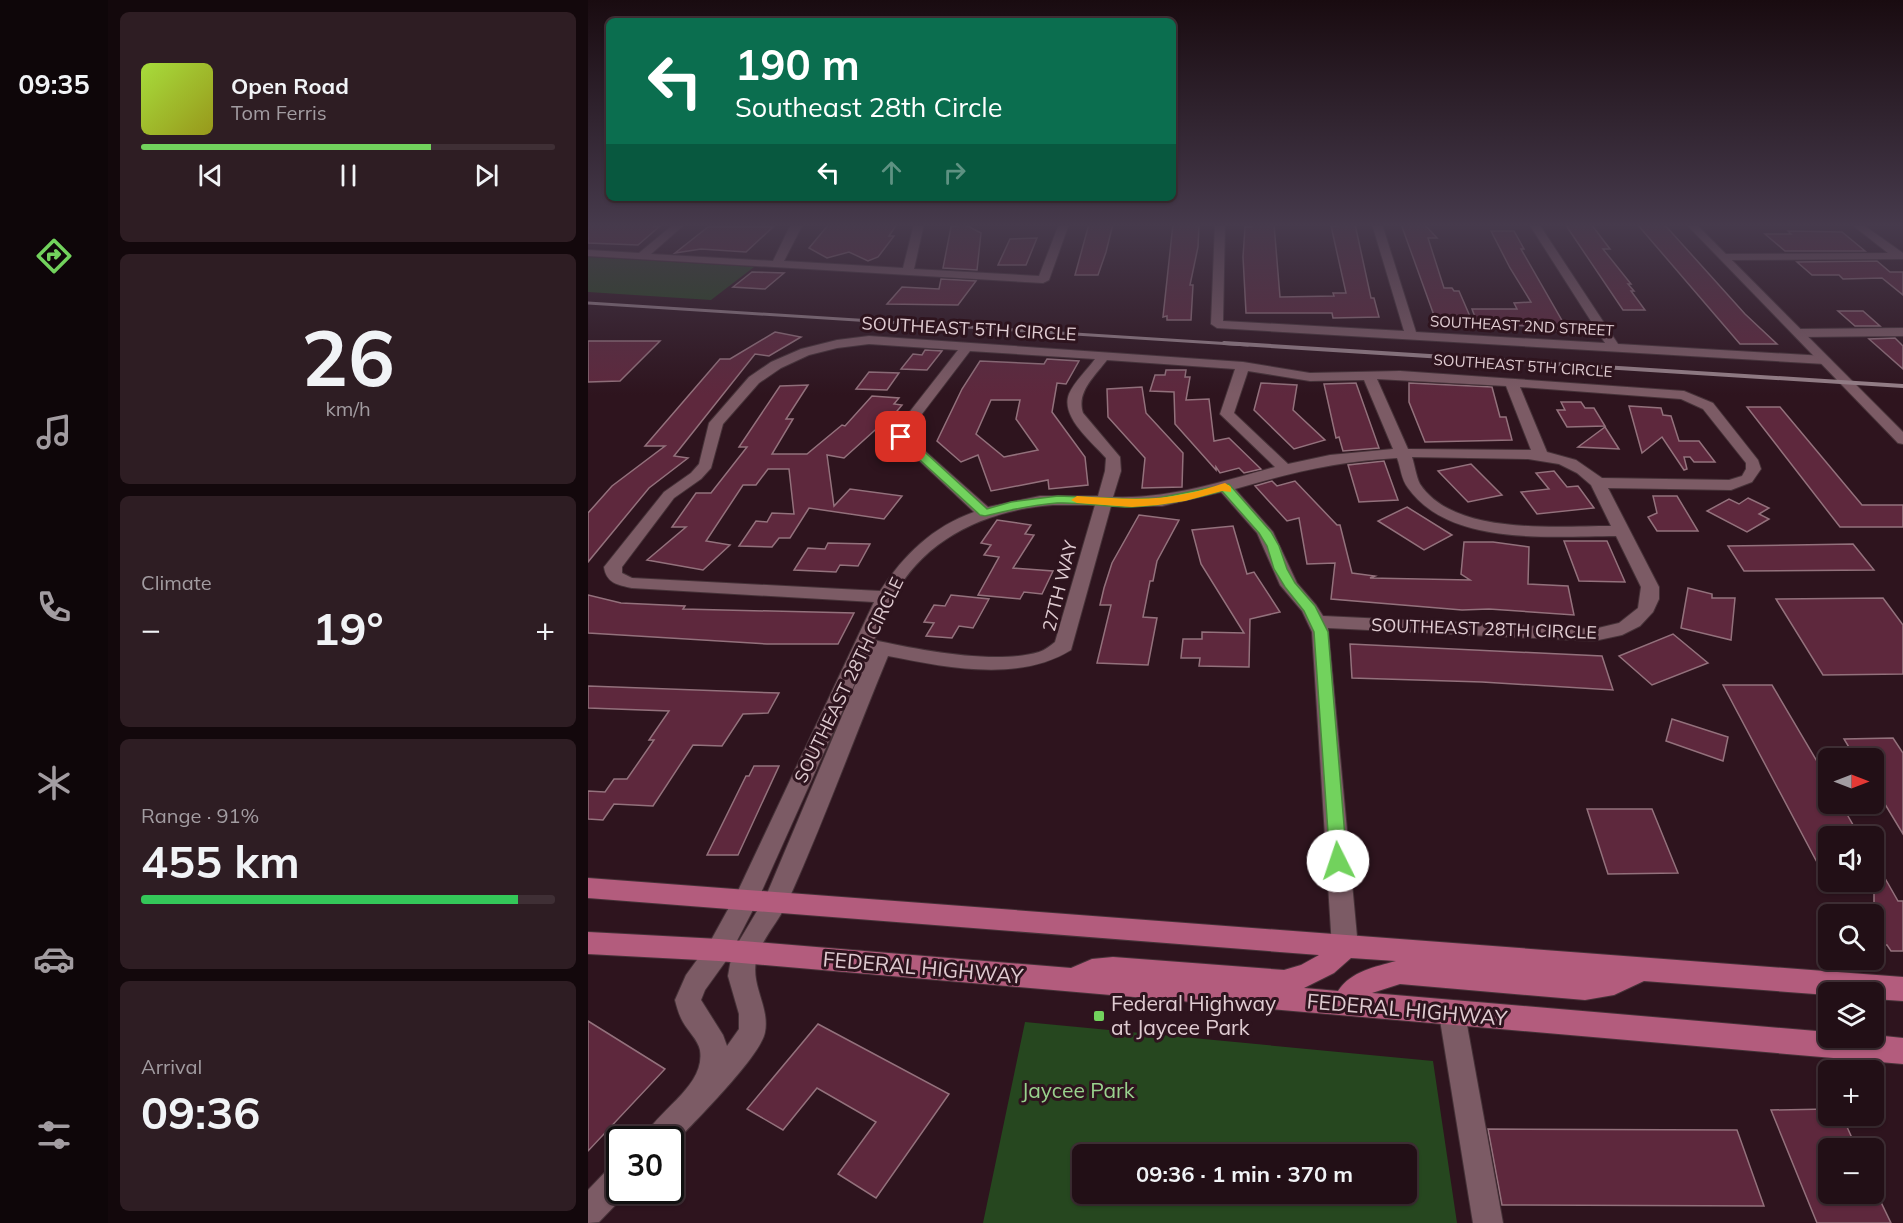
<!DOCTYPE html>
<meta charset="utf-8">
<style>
:root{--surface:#220f16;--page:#2e1d23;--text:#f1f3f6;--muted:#a29ca1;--line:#3f2f35;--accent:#72d25d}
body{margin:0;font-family:Mulish,sans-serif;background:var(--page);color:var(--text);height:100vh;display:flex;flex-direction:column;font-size:22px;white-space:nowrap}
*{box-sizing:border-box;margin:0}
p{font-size:20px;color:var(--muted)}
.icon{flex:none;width:33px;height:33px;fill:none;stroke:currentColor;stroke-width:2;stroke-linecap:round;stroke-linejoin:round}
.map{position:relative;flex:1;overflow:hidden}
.drawer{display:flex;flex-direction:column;gap:12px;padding:12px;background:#13080c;width:480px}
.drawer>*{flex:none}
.top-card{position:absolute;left:18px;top:18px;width:570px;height:183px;border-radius:9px;box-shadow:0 2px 4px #0004,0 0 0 2px var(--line);background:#0b6e4f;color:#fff;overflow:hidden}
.needle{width:39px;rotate:90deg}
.tools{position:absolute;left:1230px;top:748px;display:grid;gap:12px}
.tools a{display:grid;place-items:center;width:66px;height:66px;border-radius:9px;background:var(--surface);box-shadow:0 2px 4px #0004,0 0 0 2px var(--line);font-size:30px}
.speed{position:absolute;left:18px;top:1126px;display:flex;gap:12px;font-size:30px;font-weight:700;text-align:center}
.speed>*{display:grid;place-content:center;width:78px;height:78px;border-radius:50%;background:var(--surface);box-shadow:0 2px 4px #0004,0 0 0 2px var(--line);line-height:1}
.speed .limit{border:3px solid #111;border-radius:9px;background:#fff;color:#111}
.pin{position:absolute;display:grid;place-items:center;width:51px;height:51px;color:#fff;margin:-26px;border-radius:12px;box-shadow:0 3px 9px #0006}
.me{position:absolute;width:66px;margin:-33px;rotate:356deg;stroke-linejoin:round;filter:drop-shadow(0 0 4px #0008)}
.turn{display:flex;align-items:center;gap:21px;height:126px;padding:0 30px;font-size:27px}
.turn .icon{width:78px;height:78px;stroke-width:2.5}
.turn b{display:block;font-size:42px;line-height:51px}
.lanes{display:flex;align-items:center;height:57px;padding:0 30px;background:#0003;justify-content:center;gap:30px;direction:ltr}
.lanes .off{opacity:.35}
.big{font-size:45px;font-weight:700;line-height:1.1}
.drawer .tile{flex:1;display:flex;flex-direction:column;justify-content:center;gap:9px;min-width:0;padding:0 21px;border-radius:9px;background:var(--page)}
.drawer .dial{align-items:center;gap:0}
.dial b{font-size:78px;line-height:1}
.song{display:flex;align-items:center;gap:18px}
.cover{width:72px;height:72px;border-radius:9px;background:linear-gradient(135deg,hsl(80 70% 55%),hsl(60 70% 35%))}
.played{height:6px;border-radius:3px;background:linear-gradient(90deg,var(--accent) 70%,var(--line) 70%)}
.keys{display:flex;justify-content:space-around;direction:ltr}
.heat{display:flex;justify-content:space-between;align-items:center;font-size:33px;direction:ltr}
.charge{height:9px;border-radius:4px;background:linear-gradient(90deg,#34c759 91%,var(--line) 0)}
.trip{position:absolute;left:484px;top:1144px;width:345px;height:60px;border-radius:9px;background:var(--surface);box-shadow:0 2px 4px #0004,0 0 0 2px var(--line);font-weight:700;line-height:60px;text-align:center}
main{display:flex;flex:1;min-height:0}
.menu{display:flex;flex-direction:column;width:108px;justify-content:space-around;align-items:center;background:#0e0609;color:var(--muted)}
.menu .icon{width:42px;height:42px}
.menu .selected{color:var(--accent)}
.menu b{font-size:27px;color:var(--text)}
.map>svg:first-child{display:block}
</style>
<main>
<nav class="menu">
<b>09:35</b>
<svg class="icon selected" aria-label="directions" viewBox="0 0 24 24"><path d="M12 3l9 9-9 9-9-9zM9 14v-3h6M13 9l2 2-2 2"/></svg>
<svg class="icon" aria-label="music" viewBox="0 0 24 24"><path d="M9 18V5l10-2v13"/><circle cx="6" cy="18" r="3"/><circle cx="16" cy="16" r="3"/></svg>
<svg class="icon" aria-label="phone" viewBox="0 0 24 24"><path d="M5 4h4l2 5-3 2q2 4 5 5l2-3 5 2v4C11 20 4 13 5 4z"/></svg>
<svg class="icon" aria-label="climate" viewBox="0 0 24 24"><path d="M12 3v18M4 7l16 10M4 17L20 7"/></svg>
<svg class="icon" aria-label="car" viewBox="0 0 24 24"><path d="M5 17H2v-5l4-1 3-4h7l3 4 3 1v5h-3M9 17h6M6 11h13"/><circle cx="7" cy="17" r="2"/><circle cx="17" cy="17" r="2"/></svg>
<svg class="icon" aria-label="filters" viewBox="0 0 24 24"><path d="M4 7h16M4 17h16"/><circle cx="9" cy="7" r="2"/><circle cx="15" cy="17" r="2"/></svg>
</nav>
<section class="drawer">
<div class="tile">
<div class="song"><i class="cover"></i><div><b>Open Road</b><p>Tom Ferris</p></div></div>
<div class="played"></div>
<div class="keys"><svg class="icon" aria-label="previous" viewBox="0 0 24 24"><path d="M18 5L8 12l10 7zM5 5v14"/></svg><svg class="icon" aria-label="pause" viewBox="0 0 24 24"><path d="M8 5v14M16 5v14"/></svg><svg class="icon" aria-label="next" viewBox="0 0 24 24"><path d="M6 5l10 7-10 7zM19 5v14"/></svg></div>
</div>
<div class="tile dial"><b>26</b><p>km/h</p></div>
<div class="tile"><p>Climate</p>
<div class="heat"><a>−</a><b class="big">19°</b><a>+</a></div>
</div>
<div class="tile"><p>Range · 91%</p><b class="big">455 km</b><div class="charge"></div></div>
<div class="tile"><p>Arrival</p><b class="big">09:36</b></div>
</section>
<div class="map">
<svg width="1315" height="1223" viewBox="0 0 1315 1223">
<rect width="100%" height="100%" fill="#2e141e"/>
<g fill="#26471f" fill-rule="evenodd">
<path d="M0 257 166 267 123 300 0 292Z"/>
<path d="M437 1022 845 1061 869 1223H395ZM495 1155H819V1194H495Z"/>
</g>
<g fill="#5e283d" stroke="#93717c" stroke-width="1.5" fill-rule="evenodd">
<path d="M0 224H69L66 227 72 226 50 245 0 243Z"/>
<path d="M241 224H309L301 236H306L290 257 280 261 261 252 239 258 221 248Z"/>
<path d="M376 224 393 233 389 270 355 268 363 227Z"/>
<path d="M501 224H525L518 252 510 275H487Z"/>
<path d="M585 224H611L610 247 602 285H605L603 320H579V316L575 317Z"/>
<path d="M663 224H686L692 297 746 296 745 293H758L743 226H748V224H767L783 298H786L791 317 745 318 744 313H658L655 257 657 227H663Z"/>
<path d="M813 224H836L849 238H840L856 288H864L866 291H871L884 321H848Z"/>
<path d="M977 224H1003L1022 249H1015L1043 284H1040L1046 291H1043L1057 310H1035Z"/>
<path d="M1049 224H1076L1157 314 1189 344H1152Z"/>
<path d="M120 227H185L158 252 113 249 87 253Z"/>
<path d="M903 231H926L936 249H933L980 331 947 330 945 326 890 325 884 309H929L926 303 943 302 922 268Z"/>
<path d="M1200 231 1254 232 1277 251H1197L1177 234H1203Z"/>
<path d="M449 238 438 265H410L422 239Z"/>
<path d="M1289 261 1302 272H1315V295L1294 278 1255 279 1251 275H1224L1209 262Z"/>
<path d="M164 272 196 273 177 289 145 287Z"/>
<path d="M353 279 388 281 370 305 299 304 314 287 351 289Z"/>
<path d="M1250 311H1275L1292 326H1267Z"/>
<path d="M187 332 213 337 181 356 167 354 86 456 100 458 61 488 0 562V513L24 486 77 446H57L132 359H142Z"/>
<path d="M1307 338 1315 346V369L1281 339Z"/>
<path d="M0 341H72L32 381 0 382Z"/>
<path d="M337 350 354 351 339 370 313 369 325 354 334 355Z"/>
<path d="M459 359 491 361 478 384 469 383 464 412 497 457 500 485 461 489 460 480 403 491 390 455 373 462 349 441 374 389 392 361 456 364ZM403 400H432L428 419 450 450 416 457 388 434Z"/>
<path d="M578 370H598L597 377H602L598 400 621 399 626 441 641 438 673 469 656 473 651 468 632 473 628 467V470L587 424 586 392 562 391 567 375H577Z"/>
<path d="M281 372 311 373 299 390 268 389Z"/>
<path d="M673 383 709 385 705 410 737 440 706 449 666 410Z"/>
<path d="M768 383 791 448 755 451 751 437 748 438 736 384Z"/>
<path d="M821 383 904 387 912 417H918L924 440 837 442 821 402Z"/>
<path d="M220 385 198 419H205L184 454H219L254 425 257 426 284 396 311 398 306 404 314 405 300 422H296L256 458 239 455 246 506 262 489 314 496 296 519 221 508 202 538H191L184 547 151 546 168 521 179 522 184 513 206 514 201 469H180L168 485H155L118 541 142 545 115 570 59 560 98 527H84L108 493H123L159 447H151L192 386Z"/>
<path d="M554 387 558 413 595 453 594 487 554 488 557 458 520 417 519 389Z"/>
<path d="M973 402H993L997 408H1006L1017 426 979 427 969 410H977Z"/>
<path d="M1041 406 1073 408 1075 415 1083 416 1091 441H1111L1127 462H1106L1102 457H1096L1099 469 1096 470 1074 437 1054 453Z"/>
<path d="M1159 407H1192L1274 505H1315V527H1252Z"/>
<path d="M1017 427 1031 449 990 447Z"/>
<path d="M796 461 810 500 771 502 760 465Z"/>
<path d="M883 464 914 495 880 502 850 471Z"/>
<path d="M966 471 979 487 990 486 1006 508 949 514 933 492 961 489 948 473Z"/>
<path d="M684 481 689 486 707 481 749 525H752L764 573 787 576 782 578 882 580 873 574 876 542H905L941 547 940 584 980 586 986 615 901 609 874 610 743 599 747 563 719 564 711 518 699 521 667 486Z"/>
<path d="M1065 496H1089L1110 531H1069L1060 517 1069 513Z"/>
<path d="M1160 498 1181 508 1171 514 1181 519 1159 532 1119 511 1141 499 1151 504Z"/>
<path d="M819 507 864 535 836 550 790 521Z"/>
<path d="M551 515 591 520 569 561 565 581H562L555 617 569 618 560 665 509 663 523 605H512L516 588 524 563Z"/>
<path d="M409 520 443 525 437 534 446 535 425 568 465 571 454 594 436 592 432 599 390 595 411 557 396 555 403 545 393 543Z"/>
<path d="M645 526 659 574 666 572 692 612 662 619 661 667 611 666 612 658H593L595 639H614V632L656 633 613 564 604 530Z"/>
<path d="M976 541H1019L1037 582 991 581Z"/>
<path d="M240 543 282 544 270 566 252 565 248 572 206 570 220 548 237 549Z"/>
<path d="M1265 544 1286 570 1156 571 1140 546Z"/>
<path d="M1100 588 1124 594V598H1147L1143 640 1093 628Z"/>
<path d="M0 595 33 603 97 606 95 609 266 613 250 644H179L0 633Z"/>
<path d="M363 595 401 599 385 628 371 626 364 638 338 636 346 623 336 622 346 605 357 606Z"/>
<path d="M1295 598 1315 625V674L1235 675 1188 599Z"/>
<path d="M1085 634 1120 663 1064 685 1031 656Z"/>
<path d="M762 644 1014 656 1025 690 894 682 764 678Z"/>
<path d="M1135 685H1184L1240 780V804H1253L1272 837H1240V883Z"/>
<path d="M0 686 191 693 180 713 155 714 134 746 105 745 65 806 26 804 15 820 0 819V791L17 792 26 779H39L66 740H61L81 711 0 708Z"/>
<path d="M1084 719 1140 737 1135 761 1078 741Z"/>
<path d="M1305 738 1315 753V834L1286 786V759H1268L1256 739Z"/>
<path d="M166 766H191L150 855H119L158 776H161Z"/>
<path d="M999 809H1064L1090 873 1020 874Z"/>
<path d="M1286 859 1310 901H1315V951H1303L1299 945H1286Z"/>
<path d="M0 1021 77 1069 0 1151Z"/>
<path d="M230 1024 361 1094 288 1198 250 1174 288 1122 229 1088 195 1130 159 1109Z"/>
<path d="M1240 1109V1116H1254L1269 1149H1240V1194H1289L1303 1223H1229L1183 1110Z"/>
<path d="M900 1129 1149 1130 1176 1206 914 1205Z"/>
</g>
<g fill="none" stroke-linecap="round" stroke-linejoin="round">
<g stroke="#463238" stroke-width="2">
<g id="minor">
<path d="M86 224H97L63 254 185 261 201 228 205 224H215L196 261 315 268 326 224H336L326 269 451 276 471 224H481L461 280 455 283 0 256V250L51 253Z"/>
<path d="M627 224H637L635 321 816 331 784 224H794L828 332 1017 343 941 224H951L1030 344 1237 356 1243 360 1237 364 629 328 623 324Z"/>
<path d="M1263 224H1274L1315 253V259L1136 260 1131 257 1136 254 1300 253Z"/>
<path d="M1315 328V336L1211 337 1205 333 1211 329Z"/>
<path d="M281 336 655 362 722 373 812 371 1096 391 1125 403 1170 460 1173 469 1164 482 1143 490 1020 488 1071 587V599L1065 612 1052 626 1034 635 1006 641 740 628 770 947 766 955 757 958 748 955 744 947 724 632 714 611 692 585 669 533 633 492 574 506H523L483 650C430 683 357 667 300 656 266 738 236 821 200 901 192 920 175 937 169 957 161 984 182 1006 177 1032 173 1057 102 1126 82 1148V1140H55C68 1110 118 1087 112 1050 110 1040 100 1031 95 1022 91 1015 89 1008 87 1000L98 975 122 942 149 893 286 602 44 588C30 585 18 583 16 567L76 492 103 473 111 464 121 423 161 377 183 362 213 349 249 340ZM281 344 370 350 309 428 306 437 386 512C344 527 316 555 292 591L44 578 34 573V567L86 498 113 479 123 468 135 424 171 383 193 368 221 355 249 348ZM382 351 507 359C499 370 486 382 481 394 472 417 504 442 518 458L517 471 510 496H452L400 507 320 436 321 431ZM519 360 647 369 632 414 687 467C632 482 582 499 525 497L533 471 532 457 495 413C488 392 507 376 519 360ZM660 371 722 381 776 380 805 449 742 455 700 464 646 413ZM789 379 918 386 943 450 820 449ZM932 387 1093 399 1115 409 1158 463V469L1154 476 1141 480 1014 478 988 460 959 452ZM824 457 940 459 971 464 989 473 1003 485 1023 526C969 526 866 536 832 484 828 476 827 466 824 457ZM809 458C813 468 813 479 820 488 862 547 964 536 1028 536L1053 587 1050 608 1031 623 1006 629 735 616 728 605 709 583 685 532 647 489C701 473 752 461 809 458ZM465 505H507L467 642C462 646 457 650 451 652 408 665 331 650 286 640 293 626 298 612 305 598 337 537 400 510 465 505ZM281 652 178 896 144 953 140 976 151 1014V1029L139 1046 135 1035 113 1000 117 990 140 958 167 906Z"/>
<path d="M864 1001 873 1005 877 1014 915 1223H885L851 1014 855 1005Z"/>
<path d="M32 1164V1191H41L11 1222 0 1223V1190L21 1168Z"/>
</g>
</g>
<g stroke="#463238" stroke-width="2">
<path id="tertiary" d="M1098 224H1108L1315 432V444L1310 443Z"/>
</g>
<g stroke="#463238" stroke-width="2">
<path id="primary" d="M0 878 1315 977V1001L1286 999V993H1240V995L1056 981 1026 995 997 1000 812 984 784 993 1240 1032V1038H1286V1035L1315 1038V1064L131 961 0 954V932L131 939 483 968 504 959 525 957 696 970 713 965 731 955 0 898ZM763 958 808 961C787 967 763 971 750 991L716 988 746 973Z"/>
</g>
<use href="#minor" fill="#7c5b65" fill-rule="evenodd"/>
<use href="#tertiary" fill="#7c5b65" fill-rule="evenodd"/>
<use href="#primary" fill="#b35c7d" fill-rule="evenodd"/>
<path stroke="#978189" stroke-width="3" d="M0 303 660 345"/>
<path stroke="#978189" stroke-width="4" d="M636 343 1315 386"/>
</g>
<linearGradient id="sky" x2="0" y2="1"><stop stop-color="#190b10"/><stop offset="0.57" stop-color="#463a4c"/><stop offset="1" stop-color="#463a4c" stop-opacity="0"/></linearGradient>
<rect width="1315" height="395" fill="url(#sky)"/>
<path fill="#72d25d" stroke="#4a883c" stroke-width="1.5" d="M309 434H317L399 509 423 502 470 496 544 499 570 498 641 484 683 532 691 546 699 569 707 583 727 606 740 632 759 861 757 866 750 868 744 866 742 861 726 632 716 611 697 587 686 569 679 546 671 533 634 491C604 499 575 506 543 507 519 507 494 502 469 503 445 505 421 510 397 516L392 515 309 439Z"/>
<path fill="#f59e0b" d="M637 483 643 487V492L634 491 597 501 570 505 544 507 489 503 483 500 489 496C525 498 561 502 596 494 610 492 623 487 637 483Z"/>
<rect fill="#72d25d" stroke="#2e141e" stroke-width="2" x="505" y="1010" width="12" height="12" rx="3"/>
<g text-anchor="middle" stroke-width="6" stroke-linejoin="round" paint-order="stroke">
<g font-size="15" fill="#e0ccd2" stroke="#2e141e">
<text transform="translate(934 326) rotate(3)" y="5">SOUTHEAST 2ND STREET</text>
<text transform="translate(935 366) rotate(4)" y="5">SOUTHEAST 5TH CIRCLE</text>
</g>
<g font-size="18" fill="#e0ccd2" stroke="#2e141e">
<text transform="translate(381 329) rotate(3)" y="6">SOUTHEAST 5TH CIRCLE</text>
<text transform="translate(472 586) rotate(-76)" y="6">27TH WAY</text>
<text transform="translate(896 629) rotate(2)" y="6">SOUTHEAST 28TH CIRCLE</text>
<text transform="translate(261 680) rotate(-64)" y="6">SOUTHEAST 28TH CIRCLE</text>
</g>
<g font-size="21" fill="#e0ccd2" stroke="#2e141e">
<text transform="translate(335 968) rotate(5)" y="7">FEDERAL HIGHWAY</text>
<text transform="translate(819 1010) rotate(5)" y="7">FEDERAL HIGHWAY</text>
</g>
<g font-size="21" fill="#e0ccd2" stroke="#2e141e" text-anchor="start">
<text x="523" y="1011">Federal Highway<tspan x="523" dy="24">at Jaycee Park</tspan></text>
</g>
<g font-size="21" fill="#99d28d" stroke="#2e141e">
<text x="490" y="1098">Jaycee Park</text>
</g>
</g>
</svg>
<div class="tools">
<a><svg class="needle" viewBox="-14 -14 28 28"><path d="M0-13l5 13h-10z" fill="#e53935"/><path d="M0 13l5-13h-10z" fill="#a29ca1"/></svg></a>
<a><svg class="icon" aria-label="sound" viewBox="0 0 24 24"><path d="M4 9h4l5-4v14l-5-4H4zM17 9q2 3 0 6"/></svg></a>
<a><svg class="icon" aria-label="search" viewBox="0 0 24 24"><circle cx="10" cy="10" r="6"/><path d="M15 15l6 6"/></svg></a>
<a><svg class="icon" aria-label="layers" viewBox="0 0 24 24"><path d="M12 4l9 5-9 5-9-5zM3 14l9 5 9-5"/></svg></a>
<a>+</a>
<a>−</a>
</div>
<div class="speed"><div class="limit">30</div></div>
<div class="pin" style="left:313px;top:437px;background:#d93025"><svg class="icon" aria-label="arrive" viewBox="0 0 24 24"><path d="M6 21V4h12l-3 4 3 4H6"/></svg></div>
<svg class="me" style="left:750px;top:861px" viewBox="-20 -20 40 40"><circle r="19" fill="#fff"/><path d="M0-13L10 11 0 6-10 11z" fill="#72d25d"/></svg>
<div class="trip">09:36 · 1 min · 370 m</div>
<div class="top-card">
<div class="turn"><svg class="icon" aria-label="left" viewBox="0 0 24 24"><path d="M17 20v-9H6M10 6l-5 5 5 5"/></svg><div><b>190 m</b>Southeast 28th Circle</div></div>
<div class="lanes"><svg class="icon" aria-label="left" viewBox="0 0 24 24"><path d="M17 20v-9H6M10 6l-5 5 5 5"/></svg><svg class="icon off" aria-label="ahead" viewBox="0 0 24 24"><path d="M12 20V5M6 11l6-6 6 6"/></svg><svg class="icon off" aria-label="right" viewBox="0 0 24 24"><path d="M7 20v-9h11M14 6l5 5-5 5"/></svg></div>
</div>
</div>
</main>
